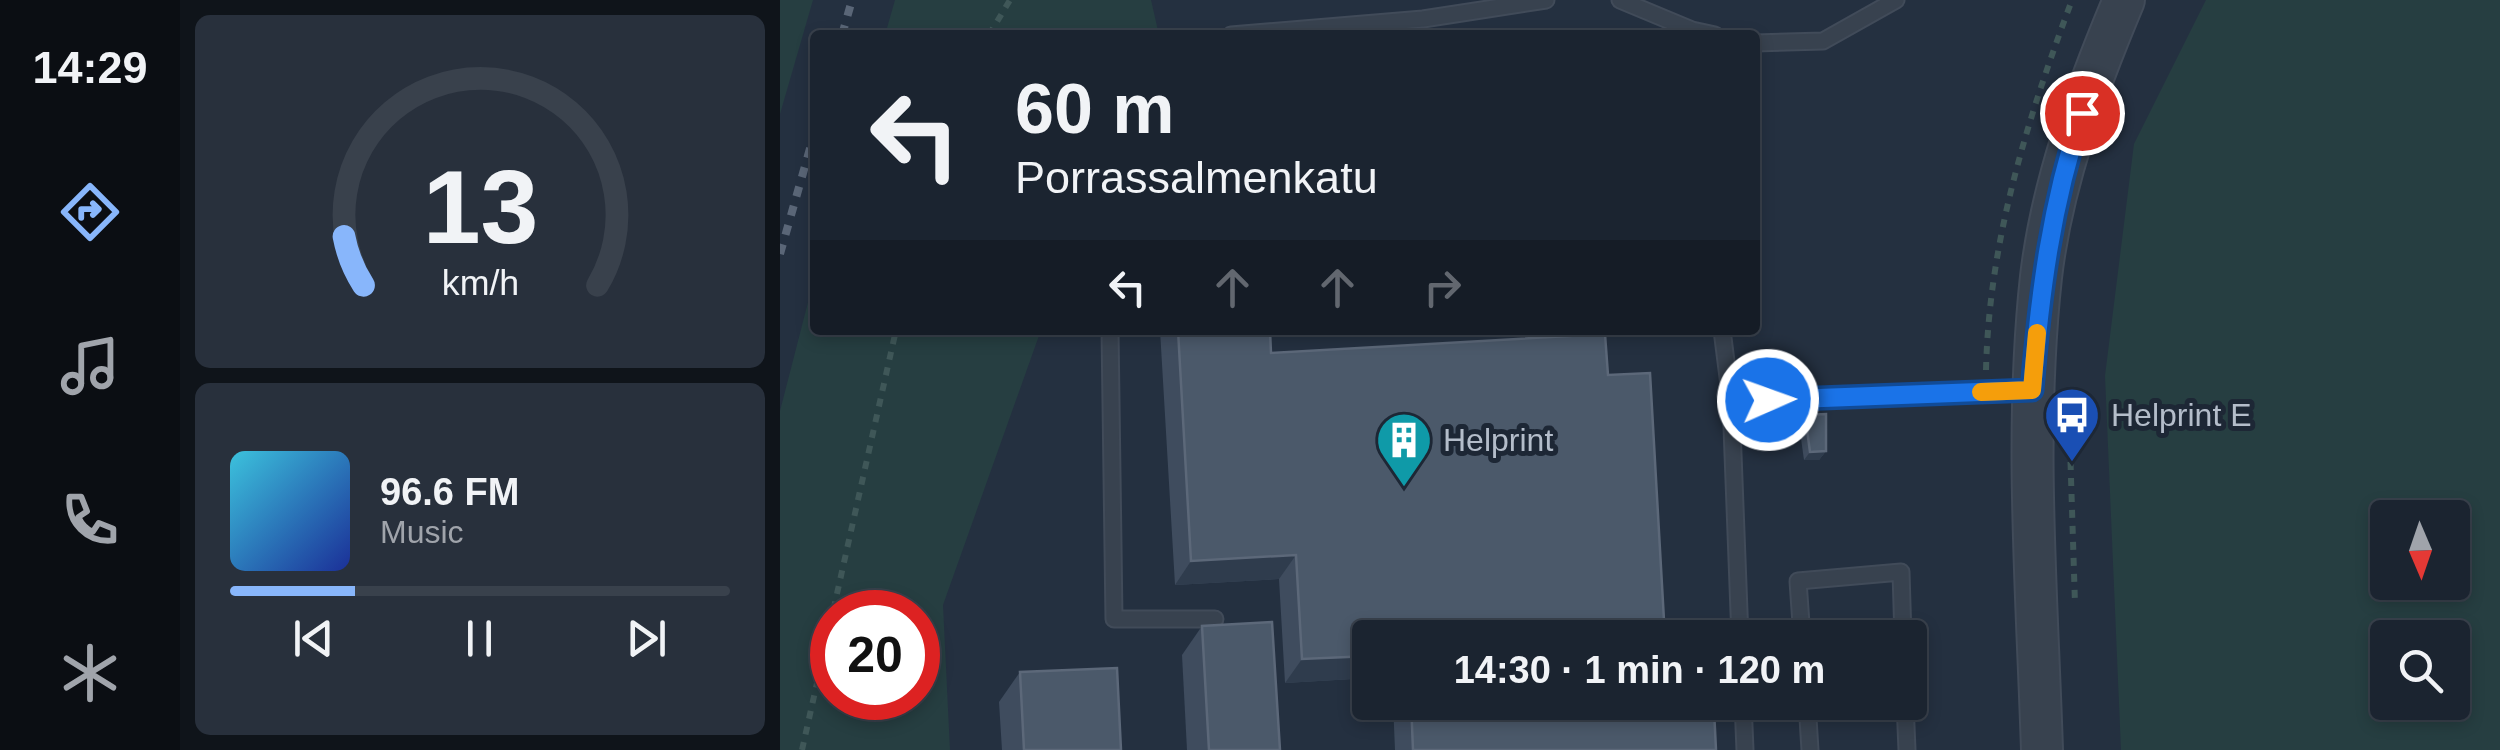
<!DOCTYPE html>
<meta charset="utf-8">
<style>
:root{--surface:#1b2430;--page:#28303c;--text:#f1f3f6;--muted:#a0a4ab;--line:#39414c;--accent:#88b6fb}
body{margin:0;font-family:Helvetica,sans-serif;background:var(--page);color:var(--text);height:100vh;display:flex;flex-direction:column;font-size:38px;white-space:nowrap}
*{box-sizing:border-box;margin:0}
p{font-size:32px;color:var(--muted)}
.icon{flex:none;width:55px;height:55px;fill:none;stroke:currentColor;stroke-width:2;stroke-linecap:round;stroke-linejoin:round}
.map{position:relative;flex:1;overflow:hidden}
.drawer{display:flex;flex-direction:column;gap:15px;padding:15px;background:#0f141a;width:600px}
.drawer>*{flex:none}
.banner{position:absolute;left:30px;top:30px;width:950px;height:305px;border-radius:10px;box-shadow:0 5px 15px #0003,0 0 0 2px var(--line);background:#1b2430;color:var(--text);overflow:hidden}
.needle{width:65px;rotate:178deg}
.controls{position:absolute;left:1590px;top:500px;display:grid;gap:20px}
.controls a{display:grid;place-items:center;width:100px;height:100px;border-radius:10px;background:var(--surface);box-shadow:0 5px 15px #0003,0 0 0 2px var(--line);font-size:50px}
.speed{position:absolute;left:30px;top:590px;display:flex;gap:20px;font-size:50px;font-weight:700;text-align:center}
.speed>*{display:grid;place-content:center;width:130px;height:130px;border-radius:50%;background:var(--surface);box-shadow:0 5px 15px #0003,0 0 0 2px var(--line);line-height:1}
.speed .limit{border:15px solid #d22;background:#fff;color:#111}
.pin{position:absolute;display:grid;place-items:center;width:85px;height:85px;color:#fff;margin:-42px;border:5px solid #fff;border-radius:50%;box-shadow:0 2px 10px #0007}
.me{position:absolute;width:110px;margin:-55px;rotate:88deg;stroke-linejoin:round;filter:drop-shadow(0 0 8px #0008)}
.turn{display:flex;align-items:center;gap:35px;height:210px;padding:0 40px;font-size:45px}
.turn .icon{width:130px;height:130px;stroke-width:2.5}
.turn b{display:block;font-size:70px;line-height:85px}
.lanes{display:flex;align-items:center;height:95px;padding:0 40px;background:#0003;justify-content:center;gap:50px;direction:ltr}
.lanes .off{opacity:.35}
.drawer .widget{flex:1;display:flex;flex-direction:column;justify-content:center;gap:15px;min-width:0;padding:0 35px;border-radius:15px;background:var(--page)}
.drawer .dial{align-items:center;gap:0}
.dial svg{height:260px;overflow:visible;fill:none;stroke:var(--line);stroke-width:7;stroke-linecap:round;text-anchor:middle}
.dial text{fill:var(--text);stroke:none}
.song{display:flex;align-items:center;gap:30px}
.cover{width:120px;height:120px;border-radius:15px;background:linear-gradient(135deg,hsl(190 70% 55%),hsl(230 70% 35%))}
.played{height:10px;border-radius:5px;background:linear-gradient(90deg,var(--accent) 25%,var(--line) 25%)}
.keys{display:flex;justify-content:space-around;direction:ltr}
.trip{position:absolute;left:572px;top:620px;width:575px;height:100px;border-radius:10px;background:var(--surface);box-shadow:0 5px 15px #0003,0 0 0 2px var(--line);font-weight:700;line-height:100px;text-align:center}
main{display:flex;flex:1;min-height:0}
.tabs{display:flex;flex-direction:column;width:180px;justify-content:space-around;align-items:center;background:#0b0e13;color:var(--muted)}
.tabs .icon{width:70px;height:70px}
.tabs .current{color:var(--accent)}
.tabs b{font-size:45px;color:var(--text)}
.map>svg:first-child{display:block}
</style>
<main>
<nav class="tabs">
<b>14:29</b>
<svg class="icon current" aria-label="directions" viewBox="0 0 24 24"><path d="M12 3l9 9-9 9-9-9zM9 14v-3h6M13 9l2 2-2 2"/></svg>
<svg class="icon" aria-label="music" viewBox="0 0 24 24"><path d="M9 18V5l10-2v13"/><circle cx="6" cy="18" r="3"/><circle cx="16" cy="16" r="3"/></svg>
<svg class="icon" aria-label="phone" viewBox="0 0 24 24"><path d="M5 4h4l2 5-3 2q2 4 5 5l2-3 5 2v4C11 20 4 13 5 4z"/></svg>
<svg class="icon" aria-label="climate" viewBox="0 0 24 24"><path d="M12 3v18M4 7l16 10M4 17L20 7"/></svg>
</nav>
<section class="drawer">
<div class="widget dial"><svg viewBox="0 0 100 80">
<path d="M14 69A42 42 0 1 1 86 69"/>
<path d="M14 69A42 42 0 0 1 8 54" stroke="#88b6fb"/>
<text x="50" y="56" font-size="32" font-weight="700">13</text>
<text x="50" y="72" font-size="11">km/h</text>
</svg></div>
<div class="widget">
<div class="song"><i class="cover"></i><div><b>96.6 FM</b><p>Music</p></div></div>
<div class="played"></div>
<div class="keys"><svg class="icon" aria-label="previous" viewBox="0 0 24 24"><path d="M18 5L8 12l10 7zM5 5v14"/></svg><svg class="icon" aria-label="pause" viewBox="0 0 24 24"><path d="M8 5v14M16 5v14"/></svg><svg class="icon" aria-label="next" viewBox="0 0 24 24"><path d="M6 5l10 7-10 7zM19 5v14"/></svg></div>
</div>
</section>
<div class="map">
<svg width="1720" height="750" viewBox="0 0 1720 750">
<rect width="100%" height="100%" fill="#243040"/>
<g fill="#263e41" fill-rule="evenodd">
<path d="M0 0H33L0 114Z"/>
<path d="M115 0H371L379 35H105Z"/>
<path d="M1426 0H1720V750H1341L1325 376 1354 144ZM1608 518H1672V582H1608ZM1608 638H1672V702H1608Z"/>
<path d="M35 275V330H261L163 605 170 750H0V411ZM138 612V698H52V612Z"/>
</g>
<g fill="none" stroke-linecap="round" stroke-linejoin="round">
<g stroke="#414b59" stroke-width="19">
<g id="service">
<path d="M840 0 912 30 935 35"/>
<path d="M451 35 643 19 766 0"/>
<path d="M975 43 1043 41 1116 0"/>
<path d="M330 330 334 619H435"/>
<path d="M942 330 951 401"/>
<path d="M960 638 951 401 1252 390"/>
<path d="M1022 638 1018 581 1121 572 1123 638"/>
<path d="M963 702 965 750"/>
<path d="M1027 702 1030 750"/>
<path d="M1125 702 1127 750"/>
</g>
</g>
<g stroke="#414b59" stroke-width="44">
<path id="tertiary" d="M1262 750C1257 593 1244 433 1261 277 1272 182 1307 88 1344 0"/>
</g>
<g stroke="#3f5758" stroke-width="6" stroke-dasharray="8 8" stroke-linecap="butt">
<path d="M209 35 230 0"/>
<path d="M1206 370C1209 241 1247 120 1292 0"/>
<path d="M1290 446 1295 604"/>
<path d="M22 750 116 330"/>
</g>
<use href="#service" stroke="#38424f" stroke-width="15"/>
<use href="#tertiary" stroke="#38424f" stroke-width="40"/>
<g stroke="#5a6677" stroke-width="8" stroke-dasharray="10 10" stroke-linecap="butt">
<path d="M62 35 72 0"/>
<path d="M0 254 35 131"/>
</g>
</g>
<g fill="#3f4c5e">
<path d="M380 330H490L491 353 590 638V678L505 683 499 579 395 585Z"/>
<path d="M1025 415 1046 451 1039 460H1024L1019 424Z"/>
<path d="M422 626 500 750H407L402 655Z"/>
<path d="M240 672 341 750H222L219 702Z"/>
<path d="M613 702H889V711L936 750H615Z"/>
</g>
<g fill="#2f3c4d">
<path d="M1046 451 1039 460H1024L1030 452Z"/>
<path d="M516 555 499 579 395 585 411 561Z"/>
<path d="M590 656V678L505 683 522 659Z"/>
</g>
<g fill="#4b596a" stroke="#5c6879" stroke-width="2.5">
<path d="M398 330H490L491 353 825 334 828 375 870 373 885 638H590V656L522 659 516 555 411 561Z"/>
<path d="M1046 414V451L1030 452 1025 415Z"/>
<path d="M492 622 500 750H429L422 626Z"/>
<path d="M337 668 341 750H244L240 672Z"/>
<path d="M631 702H889V711L934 709 936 750H633Z"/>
</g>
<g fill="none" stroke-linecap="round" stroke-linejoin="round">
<g stroke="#114b97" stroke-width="25">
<path id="route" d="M988 400 1252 390C1260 294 1271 205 1302 113"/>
</g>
<use href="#route" stroke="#1a73e8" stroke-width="18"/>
<path stroke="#f59e0b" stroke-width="18" d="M1201 392 1252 390 1257 333"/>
</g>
<defs>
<g id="bus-pin" transform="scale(2.875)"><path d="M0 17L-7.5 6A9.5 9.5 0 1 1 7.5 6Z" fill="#1a4fb4" stroke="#1d2735"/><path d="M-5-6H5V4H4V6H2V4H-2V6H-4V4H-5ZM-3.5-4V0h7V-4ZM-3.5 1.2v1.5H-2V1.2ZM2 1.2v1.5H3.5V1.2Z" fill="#fff"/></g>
<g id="building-pin" transform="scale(2.875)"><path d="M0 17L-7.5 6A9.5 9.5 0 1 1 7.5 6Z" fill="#0f9aa8" stroke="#1d2735"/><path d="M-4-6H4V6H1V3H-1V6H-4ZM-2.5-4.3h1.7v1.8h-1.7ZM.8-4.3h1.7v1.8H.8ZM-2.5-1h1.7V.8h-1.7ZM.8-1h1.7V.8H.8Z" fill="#fff"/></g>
</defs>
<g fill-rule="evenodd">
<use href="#bus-pin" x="1292" y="415"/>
<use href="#building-pin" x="624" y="440"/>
</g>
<g text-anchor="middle" stroke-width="10" stroke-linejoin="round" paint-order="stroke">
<g font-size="32" fill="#b4bdca" stroke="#1d2735" text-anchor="start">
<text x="1331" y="426">Helprint E</text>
<text x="663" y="451">Helprint</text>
</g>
</g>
</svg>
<div class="controls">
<a><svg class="needle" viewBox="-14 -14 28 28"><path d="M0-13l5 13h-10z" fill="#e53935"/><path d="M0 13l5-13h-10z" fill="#a0a4ab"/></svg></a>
<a><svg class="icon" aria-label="search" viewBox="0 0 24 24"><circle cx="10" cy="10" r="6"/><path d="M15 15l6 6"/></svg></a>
</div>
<div class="speed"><div class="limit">20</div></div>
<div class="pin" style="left:1302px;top:113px;background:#d93025"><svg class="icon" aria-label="arrive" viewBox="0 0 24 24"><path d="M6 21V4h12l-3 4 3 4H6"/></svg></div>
<svg class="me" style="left:988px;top:400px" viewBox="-20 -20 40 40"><circle r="17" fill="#1a73e8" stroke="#fff" stroke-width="3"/><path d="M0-11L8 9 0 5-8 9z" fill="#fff"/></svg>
<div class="trip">14:30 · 1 min · 120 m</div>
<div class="banner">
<div class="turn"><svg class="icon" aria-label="left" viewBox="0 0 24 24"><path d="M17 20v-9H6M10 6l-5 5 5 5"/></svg><div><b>60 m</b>Porrassalmenkatu</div></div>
<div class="lanes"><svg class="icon" aria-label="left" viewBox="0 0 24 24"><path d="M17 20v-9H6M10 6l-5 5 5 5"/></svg><svg class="icon off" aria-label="ahead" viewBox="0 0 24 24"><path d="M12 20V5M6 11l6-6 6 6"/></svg><svg class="icon off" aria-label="ahead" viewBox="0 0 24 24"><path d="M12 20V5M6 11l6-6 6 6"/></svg><svg class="icon off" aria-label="right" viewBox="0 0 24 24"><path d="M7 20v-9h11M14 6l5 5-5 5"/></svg></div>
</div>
</div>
</main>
